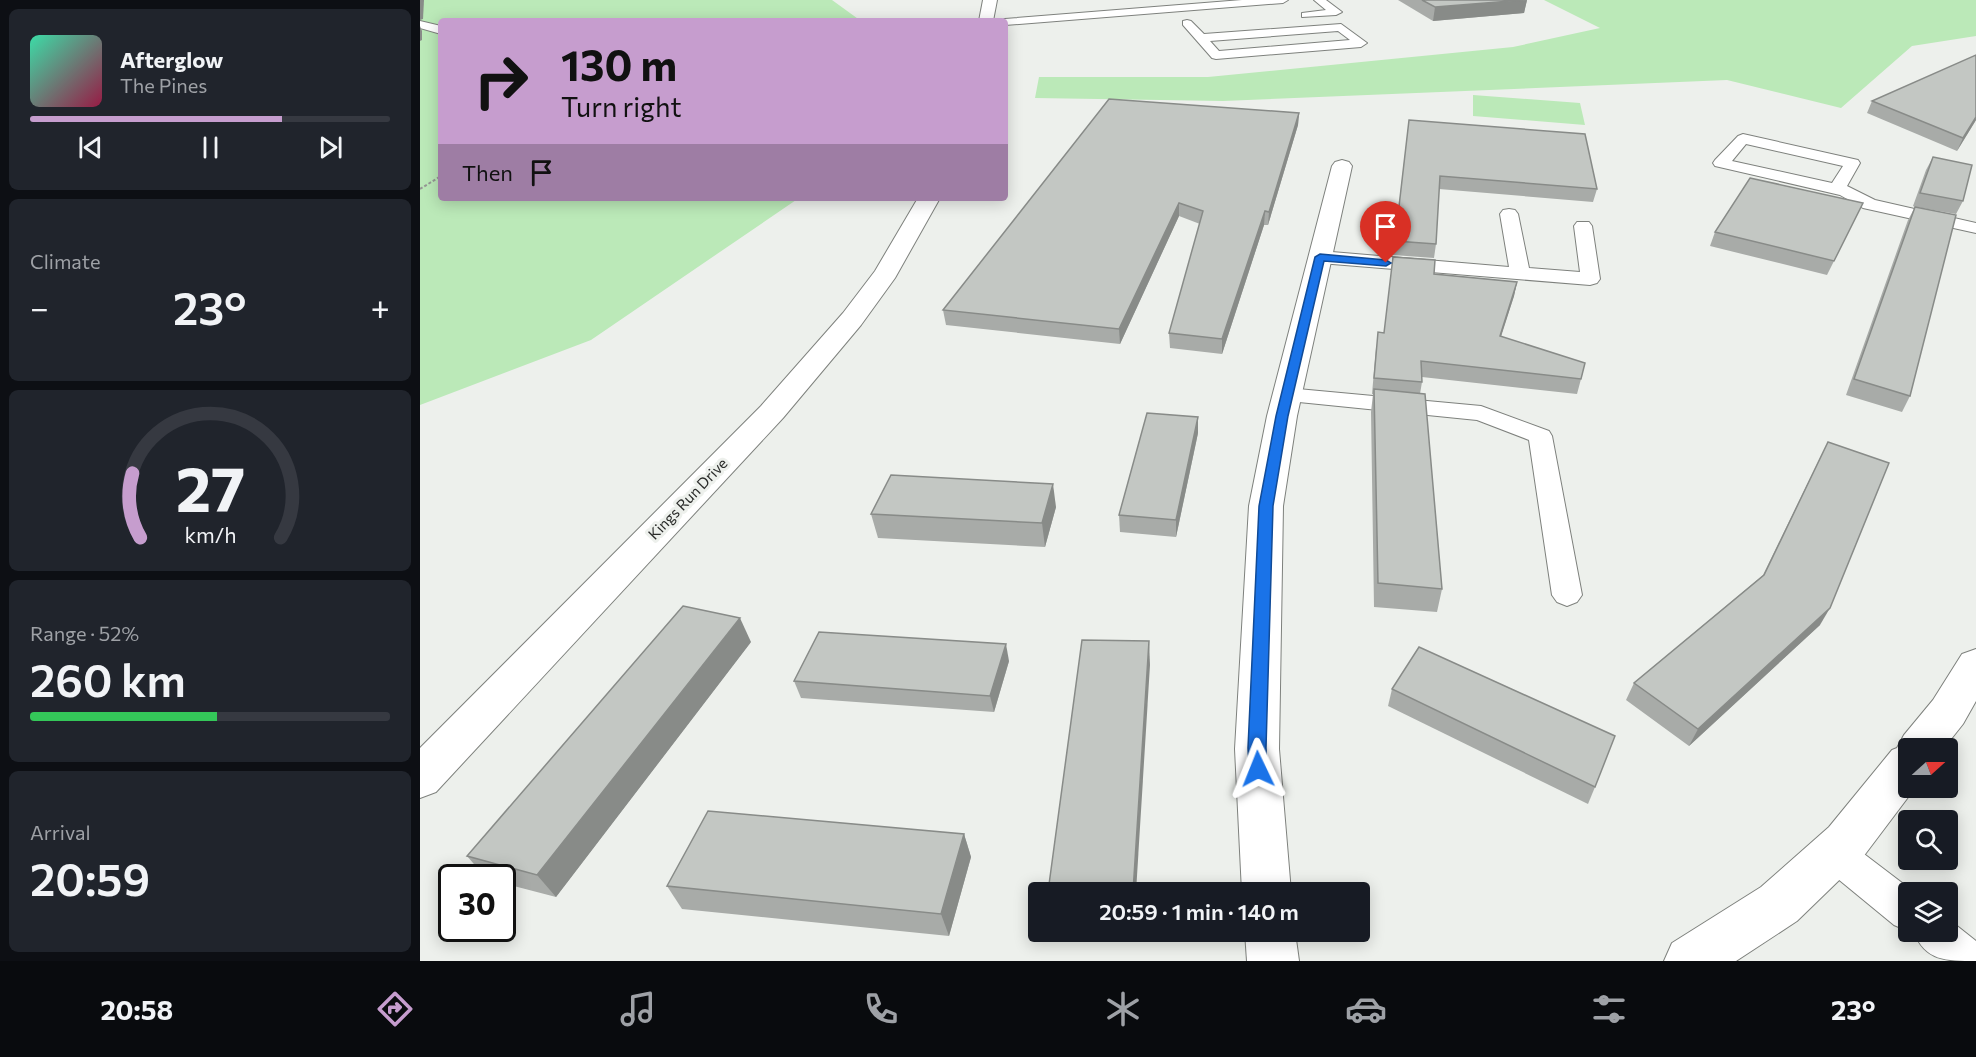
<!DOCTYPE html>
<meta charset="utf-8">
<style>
:root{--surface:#171b24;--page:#20242c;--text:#f1f3f6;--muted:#9ea1a6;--line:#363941;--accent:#c69dce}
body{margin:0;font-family:Commissioner,sans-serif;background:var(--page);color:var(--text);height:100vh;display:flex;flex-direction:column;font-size:22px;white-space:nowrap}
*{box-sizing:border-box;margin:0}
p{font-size:20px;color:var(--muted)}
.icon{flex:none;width:33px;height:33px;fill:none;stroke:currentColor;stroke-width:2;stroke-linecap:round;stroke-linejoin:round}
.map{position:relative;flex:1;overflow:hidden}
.drawer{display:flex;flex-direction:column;gap:9px;padding:9px;background:#0d0f14;width:420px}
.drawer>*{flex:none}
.guide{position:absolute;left:18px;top:18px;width:570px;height:183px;border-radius:6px;box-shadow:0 3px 15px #0003;background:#c69dce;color:#111;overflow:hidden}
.needle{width:39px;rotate:69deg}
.fabs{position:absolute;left:1478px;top:738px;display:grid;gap:12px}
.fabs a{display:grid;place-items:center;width:60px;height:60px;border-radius:6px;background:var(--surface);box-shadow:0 3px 15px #0003;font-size:30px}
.speed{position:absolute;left:18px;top:864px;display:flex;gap:12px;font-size:30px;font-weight:700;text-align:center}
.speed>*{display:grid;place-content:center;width:78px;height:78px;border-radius:50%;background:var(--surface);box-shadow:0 3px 15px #0003;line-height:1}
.speed .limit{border:3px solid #111;border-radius:9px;background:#fff;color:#111}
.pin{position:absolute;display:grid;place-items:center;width:51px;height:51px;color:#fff;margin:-62px -26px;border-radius:50% 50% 50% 0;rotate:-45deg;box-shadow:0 0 6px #0007}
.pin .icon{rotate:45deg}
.me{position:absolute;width:66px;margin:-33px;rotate:358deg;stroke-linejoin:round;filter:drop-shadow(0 0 4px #0008)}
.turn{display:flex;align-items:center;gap:21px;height:126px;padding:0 24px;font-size:27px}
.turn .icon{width:78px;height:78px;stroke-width:2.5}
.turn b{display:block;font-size:42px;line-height:51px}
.then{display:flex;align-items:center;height:57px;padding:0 24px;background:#0003;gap:12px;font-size:22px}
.big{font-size:45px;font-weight:600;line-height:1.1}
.drawer .widget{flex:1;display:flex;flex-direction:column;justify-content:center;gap:9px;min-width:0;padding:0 21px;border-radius:9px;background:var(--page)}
.drawer .dial{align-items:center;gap:0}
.dial svg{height:156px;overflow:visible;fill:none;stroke:var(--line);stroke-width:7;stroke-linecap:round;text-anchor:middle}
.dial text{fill:var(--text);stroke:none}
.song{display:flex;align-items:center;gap:18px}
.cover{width:72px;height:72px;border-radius:9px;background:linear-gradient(135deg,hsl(160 70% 55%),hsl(340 70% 35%))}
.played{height:6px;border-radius:3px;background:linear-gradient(90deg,var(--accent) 70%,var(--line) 70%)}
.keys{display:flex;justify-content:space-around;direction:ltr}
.heat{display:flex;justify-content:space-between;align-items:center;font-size:33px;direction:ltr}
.charge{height:9px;border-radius:4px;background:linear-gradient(90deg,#34c759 52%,var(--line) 0)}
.trip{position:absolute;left:608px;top:882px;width:342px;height:60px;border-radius:6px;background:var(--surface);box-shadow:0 3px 15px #0003;font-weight:600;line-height:60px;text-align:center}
.tab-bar{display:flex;height:96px;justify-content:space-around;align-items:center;background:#090b0e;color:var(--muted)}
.tab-bar .icon{width:42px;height:42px}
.tab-bar .on{color:var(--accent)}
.tab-bar b{font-size:27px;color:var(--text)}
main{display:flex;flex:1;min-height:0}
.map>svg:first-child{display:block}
</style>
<main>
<section class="drawer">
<div class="widget">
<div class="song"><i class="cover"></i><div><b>Afterglow</b><p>The Pines</p></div></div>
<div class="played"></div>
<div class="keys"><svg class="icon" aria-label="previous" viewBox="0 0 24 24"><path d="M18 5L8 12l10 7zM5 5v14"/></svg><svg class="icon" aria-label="pause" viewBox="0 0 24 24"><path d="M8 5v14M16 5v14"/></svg><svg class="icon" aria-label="next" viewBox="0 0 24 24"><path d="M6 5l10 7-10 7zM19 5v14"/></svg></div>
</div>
<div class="widget"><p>Climate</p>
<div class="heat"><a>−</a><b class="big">23°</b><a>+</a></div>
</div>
<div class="widget dial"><svg viewBox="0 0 100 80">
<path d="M14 69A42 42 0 1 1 86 69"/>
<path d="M14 69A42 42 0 0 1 10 36" stroke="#c69dce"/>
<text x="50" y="56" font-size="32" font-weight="700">27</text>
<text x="50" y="72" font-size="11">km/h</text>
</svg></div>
<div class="widget"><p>Range · 52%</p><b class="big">260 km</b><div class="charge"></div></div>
<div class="widget"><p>Arrival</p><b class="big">20:59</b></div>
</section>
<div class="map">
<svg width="1556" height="961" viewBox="0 0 1556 961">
<rect width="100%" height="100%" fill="#edf0ec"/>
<g fill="#bbe9b8">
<path d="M0 0H412L441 21H21V198H379L171 340 0 405Z"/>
<path d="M1124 0H1556V36L1492 46 1421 108 1307 80 803 101 615 98 619 77H788L1093 47 1180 28Z"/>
<path d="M1053 95 1160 103 1165 125 1053 116Z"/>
</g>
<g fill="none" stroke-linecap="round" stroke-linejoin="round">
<g stroke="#7e817d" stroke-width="2">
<g id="service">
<path d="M822 0H868L863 3 585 25V21H580L585 19Z"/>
<path d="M894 0H906L922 12 916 15 882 17V13L906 10Z"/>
<path d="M767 20 771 21 784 34 921 24 947 43 941 47 796 59 792 58 763 25V21ZM918 31 930 40 799 51 790 41Z"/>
<path d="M0 21 21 26V34L0 28Z"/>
<path d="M1323 134 1438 160 1440 163 1427 186 1455 200 1556 223V233L1443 208 1420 195 1295 166 1293 163 1295 160 1318 136ZM1326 144 1423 166 1412 183 1312 161Z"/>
<path d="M1089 209 1095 210 1098 214 1109 268 1160 272 1154 226 1157 222H1169L1172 226 1180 279 1177 283 1170 285 900 263 893 261 891 257 893 253 900 251 1089 267 1080 214 1083 210Z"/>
<path d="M867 388 1061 406 1129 431 1132 436 1162 595 1157 602 1147 606 1137 602 1132 595 1109 440 1057 420 859 400 856 395 859 390Z"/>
<path d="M1414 836 1427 841 1494 892H1488V931L1474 925 1401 865 1396 853 1401 841Z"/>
<path d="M1527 918 1556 941V961C1526 961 1505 961 1494 932H1527Z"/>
</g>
</g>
<g stroke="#7e817d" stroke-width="2">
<g id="minor">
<path d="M922 160 929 162 932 166 877 416 863 506 859 749 871 892H822L815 749 829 506 847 416 912 166 915 162Z"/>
<path d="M1556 649V701L1543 724 1524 748H1488V788H1495L1443 857 1377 921 1316 961H1244L1252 943 1341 887 1409 827 1472 750 1477 748 1484 735 1513 700 1542 654Z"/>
<path d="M825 932H875L879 961H827Z"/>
</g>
</g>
<g stroke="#7e817d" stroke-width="2">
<g id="tertiary">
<path d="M563 0H577L573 21H559Z"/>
<path d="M498 198H520L475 278 441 325 363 418 16 792 0 798V748L341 406 423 313 455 271Z"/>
</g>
</g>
<path stroke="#969895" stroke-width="2" stroke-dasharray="3 2" stroke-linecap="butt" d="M0 189 21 176"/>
<use href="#service" fill="#fff" fill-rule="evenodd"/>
<use href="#minor" fill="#fff" fill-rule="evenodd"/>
<use href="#tertiary" fill="#fff" fill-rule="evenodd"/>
</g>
<g fill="#a8aba8">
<path d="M978 0H1107L1104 13 1013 21Z"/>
<path d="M1452 101 1556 120 1537 151 1447 113Z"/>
<path d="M879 113 878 125 848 225H844L802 354 750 348 749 333 780 224 759 216 700 344 526 325 523 310Z"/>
<path d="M989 120 1177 189 1173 202 1019 189 1016 244 1014 258 973 255Z"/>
<path d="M1513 157 1543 201 1536 214 1496 207 1490 396 1482 412 1426 395 1488 220 1495 207 1493 206 1506 170Z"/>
<path d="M1443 203 1407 275 1290 246 1295 232Z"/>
<path d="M1014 274 1097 282 1094 296 1081 337 1161 379 1157 394 1002 377V382L1000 394 1022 589 1017 612 954 607 951 412 953 394H952L956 348 963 333Z"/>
<path d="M778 433 756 537 700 532 699 515Z"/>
<path d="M1400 458V625L1269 746 1206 700 1214 683 1343 575Z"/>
<path d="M636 507 625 547 458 538 451 514Z"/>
<path d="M331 642 136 897 82 883V878H66L47 856Z"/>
<path d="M589 661 574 712 381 698 374 681Z"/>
<path d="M972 689 1175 787 1168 804 968 706Z"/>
<path d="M544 834 551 857 529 936 262 909 247 886Z"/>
</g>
<g fill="#888b88">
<path d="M0 0H4L3 19 0 20Z"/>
<path d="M1107 0 1104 13 1013 21 1015 7Z"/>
<path d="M0 26 2 31V40L0 41Z"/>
<path d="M879 113 878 125 848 225 849 212Z"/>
<path d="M1556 117V120L1537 151 1543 138Z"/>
<path d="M759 203V216L700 344 699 329Z"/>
<path d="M845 211 844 225 802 354V339Z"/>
<path d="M1097 282 1094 296 1076 351 1080 336Z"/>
<path d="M778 417V433L756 537V520Z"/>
<path d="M633 484 636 507 625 547 622 523Z"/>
<path d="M1410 608 1400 625 1269 746 1278 729Z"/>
<path d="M320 618 331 642 136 897 117 875Z"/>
<path d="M729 641 730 665 716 892H713Z"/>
<path d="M586 644 589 661 574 712 570 696Z"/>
<path d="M544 834 551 857 529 936 521 914Z"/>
</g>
<g fill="#c3c7c3" stroke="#888b88" stroke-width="1.5">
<path d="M1002 0H1103L1015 7Z"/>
<path d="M1556 55V117L1543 138 1452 101Z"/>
<path d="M689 99 879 113 849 212 845 211 802 339 749 333 783 211 759 203 699 329 523 310Z"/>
<path d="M989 120 1165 134 1177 189 1020 176 1016 244 975 241Z"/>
<path d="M1513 157 1552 165 1543 201 1500 193Z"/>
<path d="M1330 178 1443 203 1414 261 1295 232Z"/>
<path d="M1495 207 1536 215 1490 396 1434 379Z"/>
<path d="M973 257 1015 260 1014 274 1097 282 1080 336 1165 363 1161 379 1001 361 1002 382 954 378 958 332 964 333Z"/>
<path d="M954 389 1005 394 1022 589 958 583Z"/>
<path d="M727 413 778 417 756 520 699 515Z"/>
<path d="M1408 442 1469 463 1410 608 1278 729 1214 683 1344 575Z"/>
<path d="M471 475 633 484 622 523 451 514Z"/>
<path d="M263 606 320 618 117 875 47 856Z"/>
<path d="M399 632 586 644 570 696 374 681Z"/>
<path d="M662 640 729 641 713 892H628Z"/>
<path d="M999 647 1195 736 1175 787 972 689Z"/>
<path d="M288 811 544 834 521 914 247 886Z"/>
</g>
<path fill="#1a73e8" stroke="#114b97" stroke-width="1.5" d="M900 254 966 260 971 263 966 266 904 261 868 416 853 506 846 748 847 769 844 775 838 777 831 775 829 769 828 748 839 506 856 416 895 257Z"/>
<g text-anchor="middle" stroke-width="6" stroke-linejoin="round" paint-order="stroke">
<g font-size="15" fill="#292a29" stroke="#edf0ec">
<text transform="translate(268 499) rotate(-46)" y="5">Kings Run Drive</text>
</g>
</g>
</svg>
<div class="fabs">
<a><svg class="needle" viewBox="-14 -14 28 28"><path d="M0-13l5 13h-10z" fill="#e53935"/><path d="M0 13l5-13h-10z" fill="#9ea1a6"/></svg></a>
<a><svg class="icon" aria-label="search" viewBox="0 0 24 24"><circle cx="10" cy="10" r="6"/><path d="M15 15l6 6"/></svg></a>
<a><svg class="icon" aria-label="layers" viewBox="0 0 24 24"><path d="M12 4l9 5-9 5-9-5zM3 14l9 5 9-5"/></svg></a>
</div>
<div class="speed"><div class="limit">30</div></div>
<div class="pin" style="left:966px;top:263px;background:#d93025"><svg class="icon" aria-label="arrive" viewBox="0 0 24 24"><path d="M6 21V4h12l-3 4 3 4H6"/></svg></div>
<svg class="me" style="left:838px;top:769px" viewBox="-20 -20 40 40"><path d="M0-17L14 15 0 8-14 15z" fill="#1a73e8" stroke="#fff" stroke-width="4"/></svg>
<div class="trip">20:59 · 1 min · 140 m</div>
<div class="guide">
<div class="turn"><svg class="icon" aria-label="right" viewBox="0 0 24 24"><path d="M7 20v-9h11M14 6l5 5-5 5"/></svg><div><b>130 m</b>Turn right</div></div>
<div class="then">Then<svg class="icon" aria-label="arrive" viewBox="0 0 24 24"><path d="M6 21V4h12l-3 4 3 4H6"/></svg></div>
</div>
</div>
</main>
<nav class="tab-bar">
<b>20:58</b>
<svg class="icon on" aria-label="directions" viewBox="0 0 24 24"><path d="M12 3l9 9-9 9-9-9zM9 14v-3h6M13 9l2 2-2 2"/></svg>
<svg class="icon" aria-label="music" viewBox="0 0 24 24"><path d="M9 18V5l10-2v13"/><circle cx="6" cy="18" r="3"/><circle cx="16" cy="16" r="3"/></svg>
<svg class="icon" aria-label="phone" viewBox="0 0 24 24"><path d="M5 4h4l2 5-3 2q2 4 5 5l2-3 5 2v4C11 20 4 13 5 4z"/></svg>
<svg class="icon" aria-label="climate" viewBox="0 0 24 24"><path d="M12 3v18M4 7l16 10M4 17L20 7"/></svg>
<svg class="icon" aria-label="car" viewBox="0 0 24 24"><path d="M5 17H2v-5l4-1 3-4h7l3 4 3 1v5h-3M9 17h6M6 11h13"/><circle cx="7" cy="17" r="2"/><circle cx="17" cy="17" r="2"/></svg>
<svg class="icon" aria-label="filters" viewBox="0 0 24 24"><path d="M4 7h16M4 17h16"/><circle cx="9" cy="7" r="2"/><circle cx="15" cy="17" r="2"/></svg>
<b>23°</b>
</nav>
